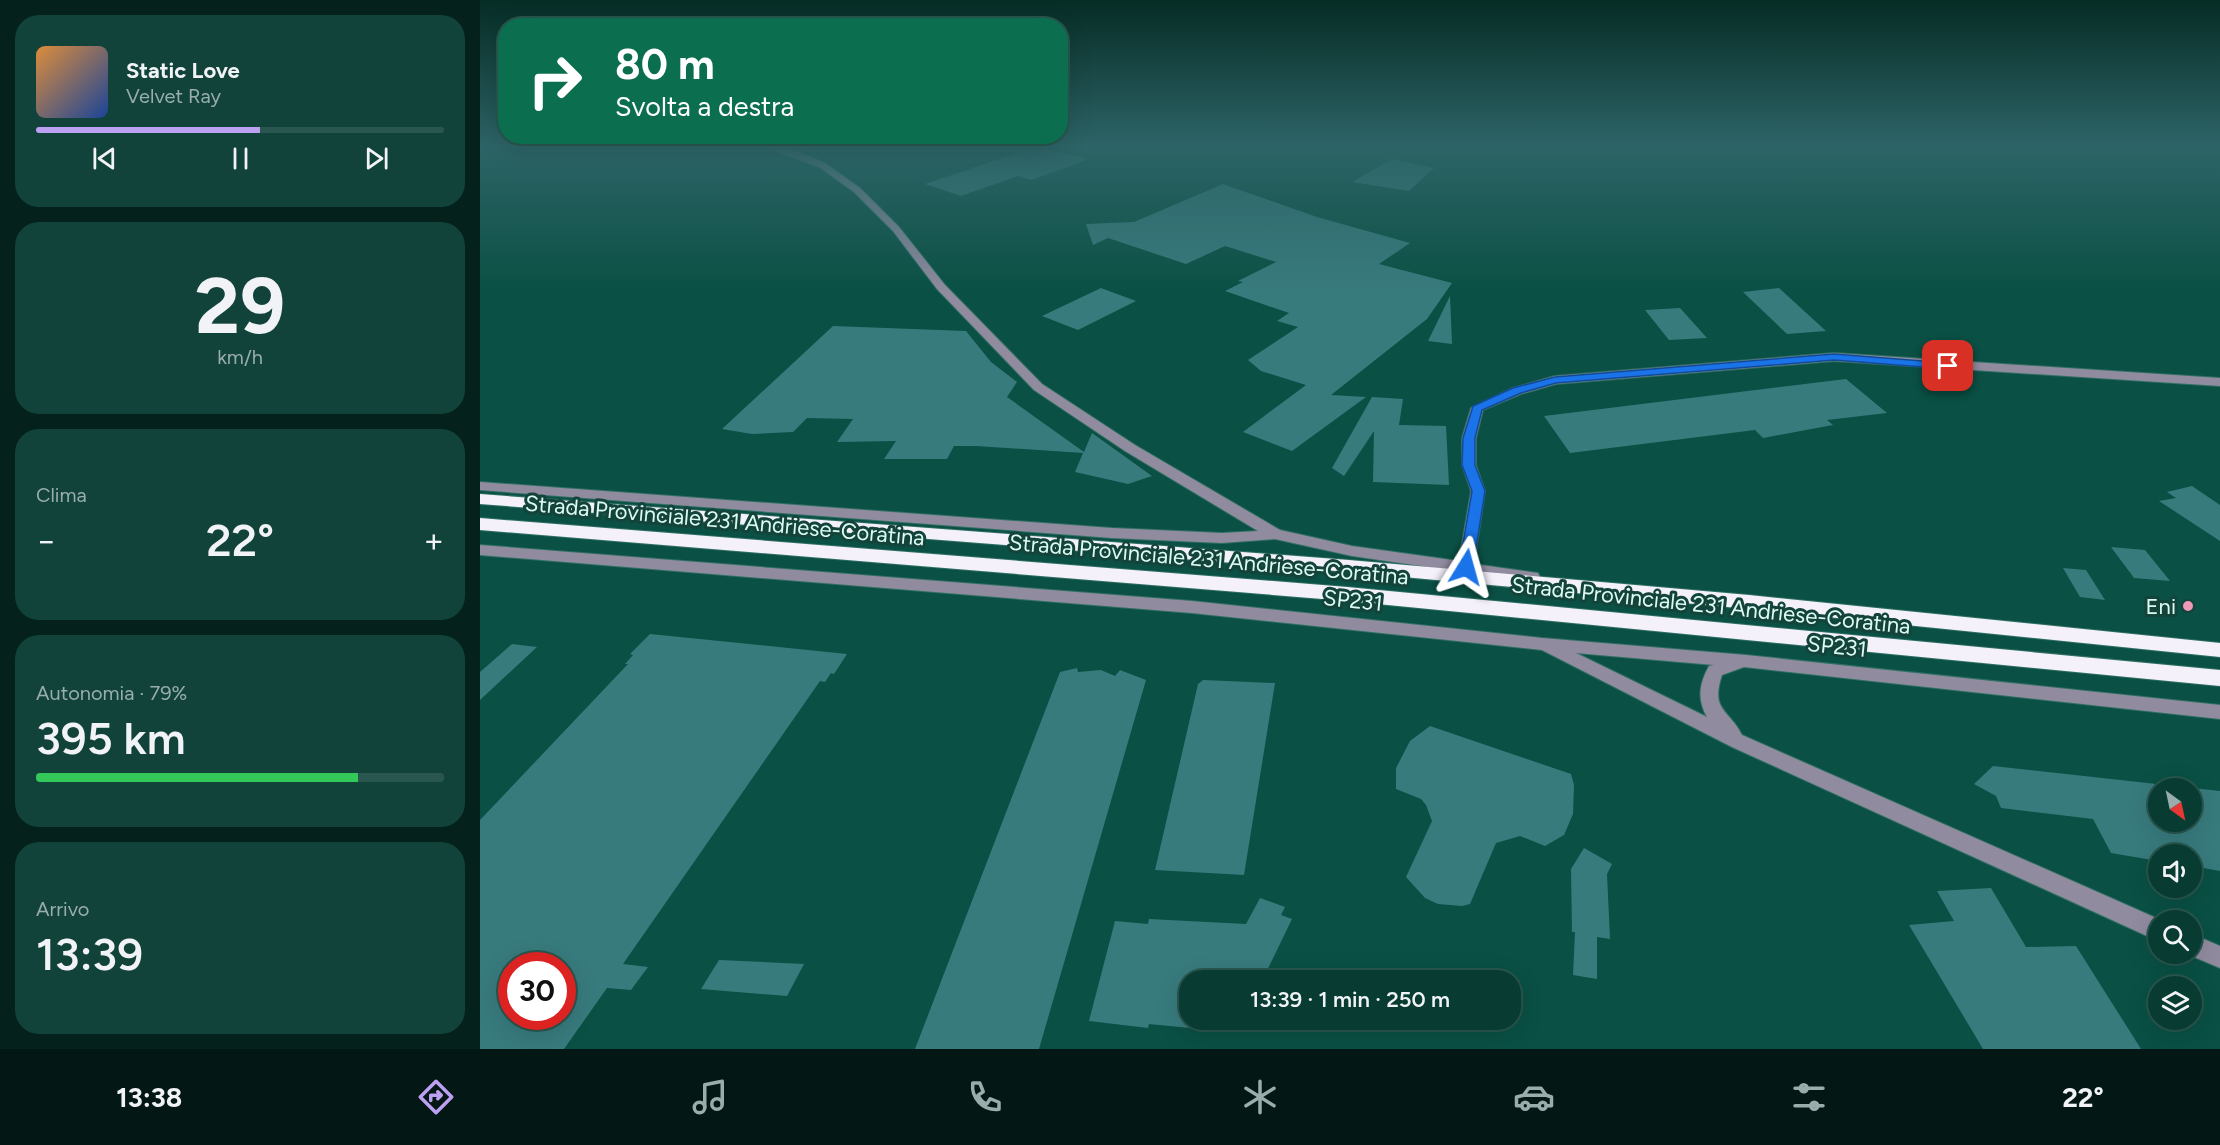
<!DOCTYPE html>
<html lang="it">
<meta charset="utf-8">
<style>
:root{--surface:#083c33;--page:#11433b;--text:#f1f3f6;--muted:#98adac;--line:#29564e;--accent:#bca0f2}
body{margin:0;font-family:Figtree,sans-serif;background:var(--page);color:var(--text);height:100vh;display:flex;flex-direction:column;font-size:22px;white-space:nowrap}
*{box-sizing:border-box;margin:0}
p{font-size:20px;color:var(--muted)}
.icon{flex:none;width:33px;height:33px;fill:none;stroke:currentColor;stroke-width:2;stroke-linecap:round;stroke-linejoin:round}
.map{position:relative;flex:1;overflow:hidden}
.panel{display:flex;flex-direction:column;gap:15px;padding:15px;background:#04211c;width:480px}
.panel>*{flex:none}
.top-card{position:absolute;left:18px;top:18px;width:570px;height:126px;border-radius:24px;box-shadow:0 6px 24px #0002,0 0 0 2px var(--line);background:#0b6e4f;color:#fff;overflow:hidden}
.needle{width:39px;rotate:147deg}
.buttons{position:absolute;left:1668px;top:778px;display:grid;gap:12px}
.buttons a{display:grid;place-items:center;width:54px;height:54px;border-radius:50%;background:var(--surface);box-shadow:0 6px 24px #0002,0 0 0 2px var(--line);font-size:30px}
.speed{position:absolute;left:18px;top:952px;display:flex;gap:12px;font-size:30px;font-weight:700;text-align:center}
.speed>*{display:grid;place-content:center;width:78px;height:78px;border-radius:50%;background:var(--surface);box-shadow:0 6px 24px #0002,0 0 0 2px var(--line);line-height:1}
.speed .limit{border:9px solid #d22;background:#fff;color:#111}
.pin{position:absolute;display:grid;place-items:center;width:51px;height:51px;color:#fff;margin:-26px;border-radius:12px;box-shadow:0 3px 9px #0006}
.me{position:absolute;width:66px;margin:-33px;rotate:8deg;stroke-linejoin:round;filter:drop-shadow(0 0 4px #0008)}
.turn{display:flex;align-items:center;gap:21px;height:126px;padding:0 18px;font-size:27px}
.turn .icon{width:78px;height:78px;stroke-width:2.5}
.turn b{display:block;font-size:42px;line-height:51px}
.big{font-size:45px;font-weight:600;line-height:1.1}
.panel .tile{flex:1;display:flex;flex-direction:column;justify-content:center;gap:9px;min-width:0;padding:0 21px;border-radius:24px;background:var(--page)}
.panel .dial{align-items:center;gap:0}
.dial b{font-size:78px;line-height:1}
.song{display:flex;align-items:center;gap:18px}
.cover{width:72px;height:72px;border-radius:9px;background:linear-gradient(135deg,hsl(30 70% 55%),hsl(220 70% 35%))}
.played{height:6px;border-radius:3px;background:linear-gradient(90deg,var(--accent) 55%,var(--line) 55%)}
.keys{display:flex;justify-content:space-around;direction:ltr}
.heat{display:flex;justify-content:space-between;align-items:center;font-size:33px;direction:ltr}
.charge{height:9px;border-radius:4px;background:linear-gradient(90deg,#34c759 79%,var(--line) 0)}
.trip{position:absolute;left:699px;top:970px;width:342px;height:60px;border-radius:24px;background:var(--surface);box-shadow:0 6px 24px #0002,0 0 0 2px var(--line);font-weight:600;line-height:60px;text-align:center}
.tab-bar{display:flex;height:96px;justify-content:space-around;align-items:center;background:#031814;color:var(--muted)}
.tab-bar .icon{width:42px;height:42px}
.tab-bar .active{color:var(--accent)}
.tab-bar b{font-size:27px;color:var(--text)}
main{display:flex;flex:1;min-height:0}
.map>svg:first-child{display:block}
</style>
<main>
<section class="panel">
<div class="tile">
<div class="song"><i class="cover"></i><div><b>Static Love</b><p>Velvet Ray</p></div></div>
<div class="played"></div>
<div class="keys"><svg class="icon" aria-label="previous" viewBox="0 0 24 24"><path d="M18 5L8 12l10 7zM5 5v14"/></svg><svg class="icon" aria-label="pause" viewBox="0 0 24 24"><path d="M8 5v14M16 5v14"/></svg><svg class="icon" aria-label="next" viewBox="0 0 24 24"><path d="M6 5l10 7-10 7zM19 5v14"/></svg></div>
</div>
<div class="tile dial"><b>29</b><p>km/h</p></div>
<div class="tile"><p>Clima</p>
<div class="heat"><a>−</a><b class="big">22°</b><a>+</a></div>
</div>
<div class="tile"><p>Autonomia · 79%</p><b class="big">395 km</b><div class="charge"></div></div>
<div class="tile"><p>Arrivo</p><b class="big">13:39</b></div>
</section>
<div class="map">
<svg width="1740" height="1049" viewBox="0 0 1740 1049">
<rect width="100%" height="100%" fill="#0a5044"/>
<g fill="#387b7d" fill-rule="evenodd">
<path d="M566 149 609 159 551 180 538 176 481 196 445 184 546 150 555 152Z"/>
<path d="M912 159 954 168 929 191 872 182Z"/>
<path d="M743 184 837 217 930 243 899 264 972 283 947 319 851 395 886 397 812 451 763 432 826 385 781 371 768 360 818 327 797 321 809 313 745 291 763 282 758 281 796 262 745 246 706 264 628 238 613 245 606 224 654 222Z"/>
<path d="M621 288 656 301 598 330 562 316Z"/>
<path d="M1299 288 1346 331 1307 334 1263 292Z"/>
<path d="M970 296 972 344 948 341Z"/>
<path d="M1200 308 1227 338 1189 340 1165 310Z"/>
<path d="M353 326 486 331 511 362 537 382 527 397 604 452 612 433 672 476 648 484 595 472 603 453 496 446H474L467 459H404L416 441 357 442 373 419 327 418 313 432 272 434 242 429Z"/>
<path d="M1366 379 1407 413 1347 420 1353 425 1283 438 1275 430 1090 453 1064 416Z"/>
<path d="M892 397 923 399 919 425 966 426 969 485 893 482 894 431 864 476 852 468Z"/>
<path d="M1712 486 1740 505V541L1679 501 1696 498 1687 492Z"/>
<path d="M1631 547 1665 550 1690 581 1654 578Z"/>
<path d="M1583 568 1606 570 1625 600 1600 597Z"/>
<path d="M170 634 367 654 354 674 351 673 345 682 340 681 143 964 168 967 151 990 127 988 84 1049H0V820L148 664H145L153 655 150 654ZM32 966H82V1017H32Z"/>
<path d="M32 644 57 647 0 700V672Z"/>
<path d="M597 668 598 672 621 670 635 676 640 670 666 680 559 1049H435L580 672Z"/>
<path d="M723 680 795 683 764 875 675 870 718 684Z"/>
<path d="M950 726 1091 774 1094 785 1093 814 1084 835 1065 846 1040 836 1016 843 990 904 982 906 958 904 945 898 926 877 952 821 946 805 941 799 916 789V768L930 741Z"/>
<path d="M1513 766 1740 791V871L1712 866V855H1678V861L1631 853 1613 819 1521 808 1516 796 1494 784ZM1678 789H1712V822H1678Z"/>
<path d="M1104 848 1132 864 1127 874 1130 939 1117 937V979L1093 975 1095 932H1092L1091 869Z"/>
<path d="M1511 888 1546 947 1596 946 1661 1049H1503L1429 925 1474 921 1457 891Z"/>
<path d="M780 898 805 907 801 915 812 919 782 981H710V1028L669 1024 668 1028 609 1021 635 921 668 924 669 919 766 924Z"/>
<path d="M239 960 324 964 307 996 221 989Z"/>
</g>
<g fill="none" stroke-linecap="round" stroke-linejoin="round">
<g stroke="#306f63" stroke-width="2">
<g id="minor">
<path d="M290 145 305 147 338 145 314 150 345 163 380 188 419 227 465 285 562 384 655 445 800 530 872 546 979 561 991 491 982 465V438L991 408 1033 388 1075 376 1354 353 1740 378V386L1354 361 1076 384 1041 394 1003 410 996 438V465L1005 491 994 564 1058 573 1060 577 1052 582 872 556 795 539 742 543 632 538 0 490V482L632 528 742 533 778 531 645 451 554 390 457 289 413 231 374 192 339 167 298 152Z"/>
<path d="M0 545 712 601 1062 638 1266 655 1740 705V719L1264 667 1242 675C1230 711 1249 709 1262 735L1683 921H1678V941L1252 747 1062 650 712 613 0 555ZM1096 653 1234 665 1229 666C1219 684 1217 700 1227 717Z"/>
<path d="M1712 934 1740 946V968L1707 954H1712Z"/>
</g>
</g>
<g stroke="#306f63" stroke-width="2">
<g id="highway">
<path d="M0 494 869 560 1269 595 1740 643V657L1269 609 869 572 0 504Z"/>
<path d="M0 518 867 587 1740 670V686L867 601 0 530Z"/>
</g>
</g>
<use href="#minor" fill="#908b9f" fill-rule="evenodd"/>
<use href="#highway" fill="#f4f1fb" fill-rule="evenodd"/>
</g>
<linearGradient id="sky" x2="0" y2="1"><stop stop-color="#062c25"/><stop offset="0.5" stop-color="#2d6467"/><stop offset="1" stop-color="#2d6467" stop-opacity="0"/></linearGradient>
<rect width="1740" height="292" fill="url(#sky)"/>
<path fill="#1a73e8" stroke="#114b97" stroke-width="1.5" d="M1354 354 1468 363 1473 366 1468 369 1354 360 1076 383 1041 393 1002 410 995 438V465L1005 491 993 567 986 571 979 567 992 491 982 465 983 438 993 406 1033 388 1075 377Z"/>
<circle fill="#ef9ab8" stroke="#13433a" stroke-width="2" cx="1708" cy="606" r="6"/>
<g text-anchor="middle" stroke-width="6" stroke-linejoin="round" paint-order="stroke">
<g font-size="22" fill="#dcfbf2" stroke="#13433a">
<text transform="translate(245 520) rotate(5)" y="8">Strada Provinciale 231 Andriese-Coratina</text>
<text transform="translate(729 559) rotate(5)" y="8">Strada Provinciale 231 Andriese-Coratina</text>
<text transform="translate(873 600) rotate(6)" y="8">SP231</text>
<text transform="translate(1231 605) rotate(6)" y="8">Strada Provinciale 231 Andriese-Coratina</text>
<text transform="translate(1357 646) rotate(6)" y="8">SP231</text>
</g>
<g font-size="22" fill="#dcfbf2" stroke="#13433a" text-anchor="end">
<text x="1696" y="614">Eni</text>
</g>
</g>
</svg>
<div class="buttons">
<a><svg class="needle" viewBox="-14 -14 28 28"><path d="M0-13l5 13h-10z" fill="#e53935"/><path d="M0 13l5-13h-10z" fill="#98adac"/></svg></a>
<a><svg class="icon" aria-label="sound" viewBox="0 0 24 24"><path d="M4 9h4l5-4v14l-5-4H4zM17 9q2 3 0 6"/></svg></a>
<a><svg class="icon" aria-label="search" viewBox="0 0 24 24"><circle cx="10" cy="10" r="6"/><path d="M15 15l6 6"/></svg></a>
<a><svg class="icon" aria-label="layers" viewBox="0 0 24 24"><path d="M12 4l9 5-9 5-9-5zM3 14l9 5 9-5"/></svg></a>
</div>
<div class="speed"><div class="limit">30</div></div>
<div class="pin" style="left:1468px;top:366px;background:#d93025"><svg class="icon" aria-label="arrive" viewBox="0 0 24 24"><path d="M6 21V4h12l-3 4 3 4H6"/></svg></div>
<svg class="me" style="left:986px;top:567px" viewBox="-20 -20 40 40"><path d="M0-17L14 15 0 8-14 15z" fill="#1a73e8" stroke="#fff" stroke-width="4"/></svg>
<div class="trip">13:39 · 1 min · 250 m</div>
<div class="top-card">
<div class="turn"><svg class="icon" aria-label="right" viewBox="0 0 24 24"><path d="M7 20v-9h11M14 6l5 5-5 5"/></svg><div><b>80 m</b>Svolta a destra</div></div>
</div>
</div>
</main>
<nav class="tab-bar">
<b>13:38</b>
<svg class="icon active" aria-label="directions" viewBox="0 0 24 24"><path d="M12 3l9 9-9 9-9-9zM9 14v-3h6M13 9l2 2-2 2"/></svg>
<svg class="icon" aria-label="music" viewBox="0 0 24 24"><path d="M9 18V5l10-2v13"/><circle cx="6" cy="18" r="3"/><circle cx="16" cy="16" r="3"/></svg>
<svg class="icon" aria-label="phone" viewBox="0 0 24 24"><path d="M5 4h4l2 5-3 2q2 4 5 5l2-3 5 2v4C11 20 4 13 5 4z"/></svg>
<svg class="icon" aria-label="climate" viewBox="0 0 24 24"><path d="M12 3v18M4 7l16 10M4 17L20 7"/></svg>
<svg class="icon" aria-label="car" viewBox="0 0 24 24"><path d="M5 17H2v-5l4-1 3-4h7l3 4 3 1v5h-3M9 17h6M6 11h13"/><circle cx="7" cy="17" r="2"/><circle cx="17" cy="17" r="2"/></svg>
<svg class="icon" aria-label="filters" viewBox="0 0 24 24"><path d="M4 7h16M4 17h16"/><circle cx="9" cy="7" r="2"/><circle cx="15" cy="17" r="2"/></svg>
<b>22°</b>
</nav>
